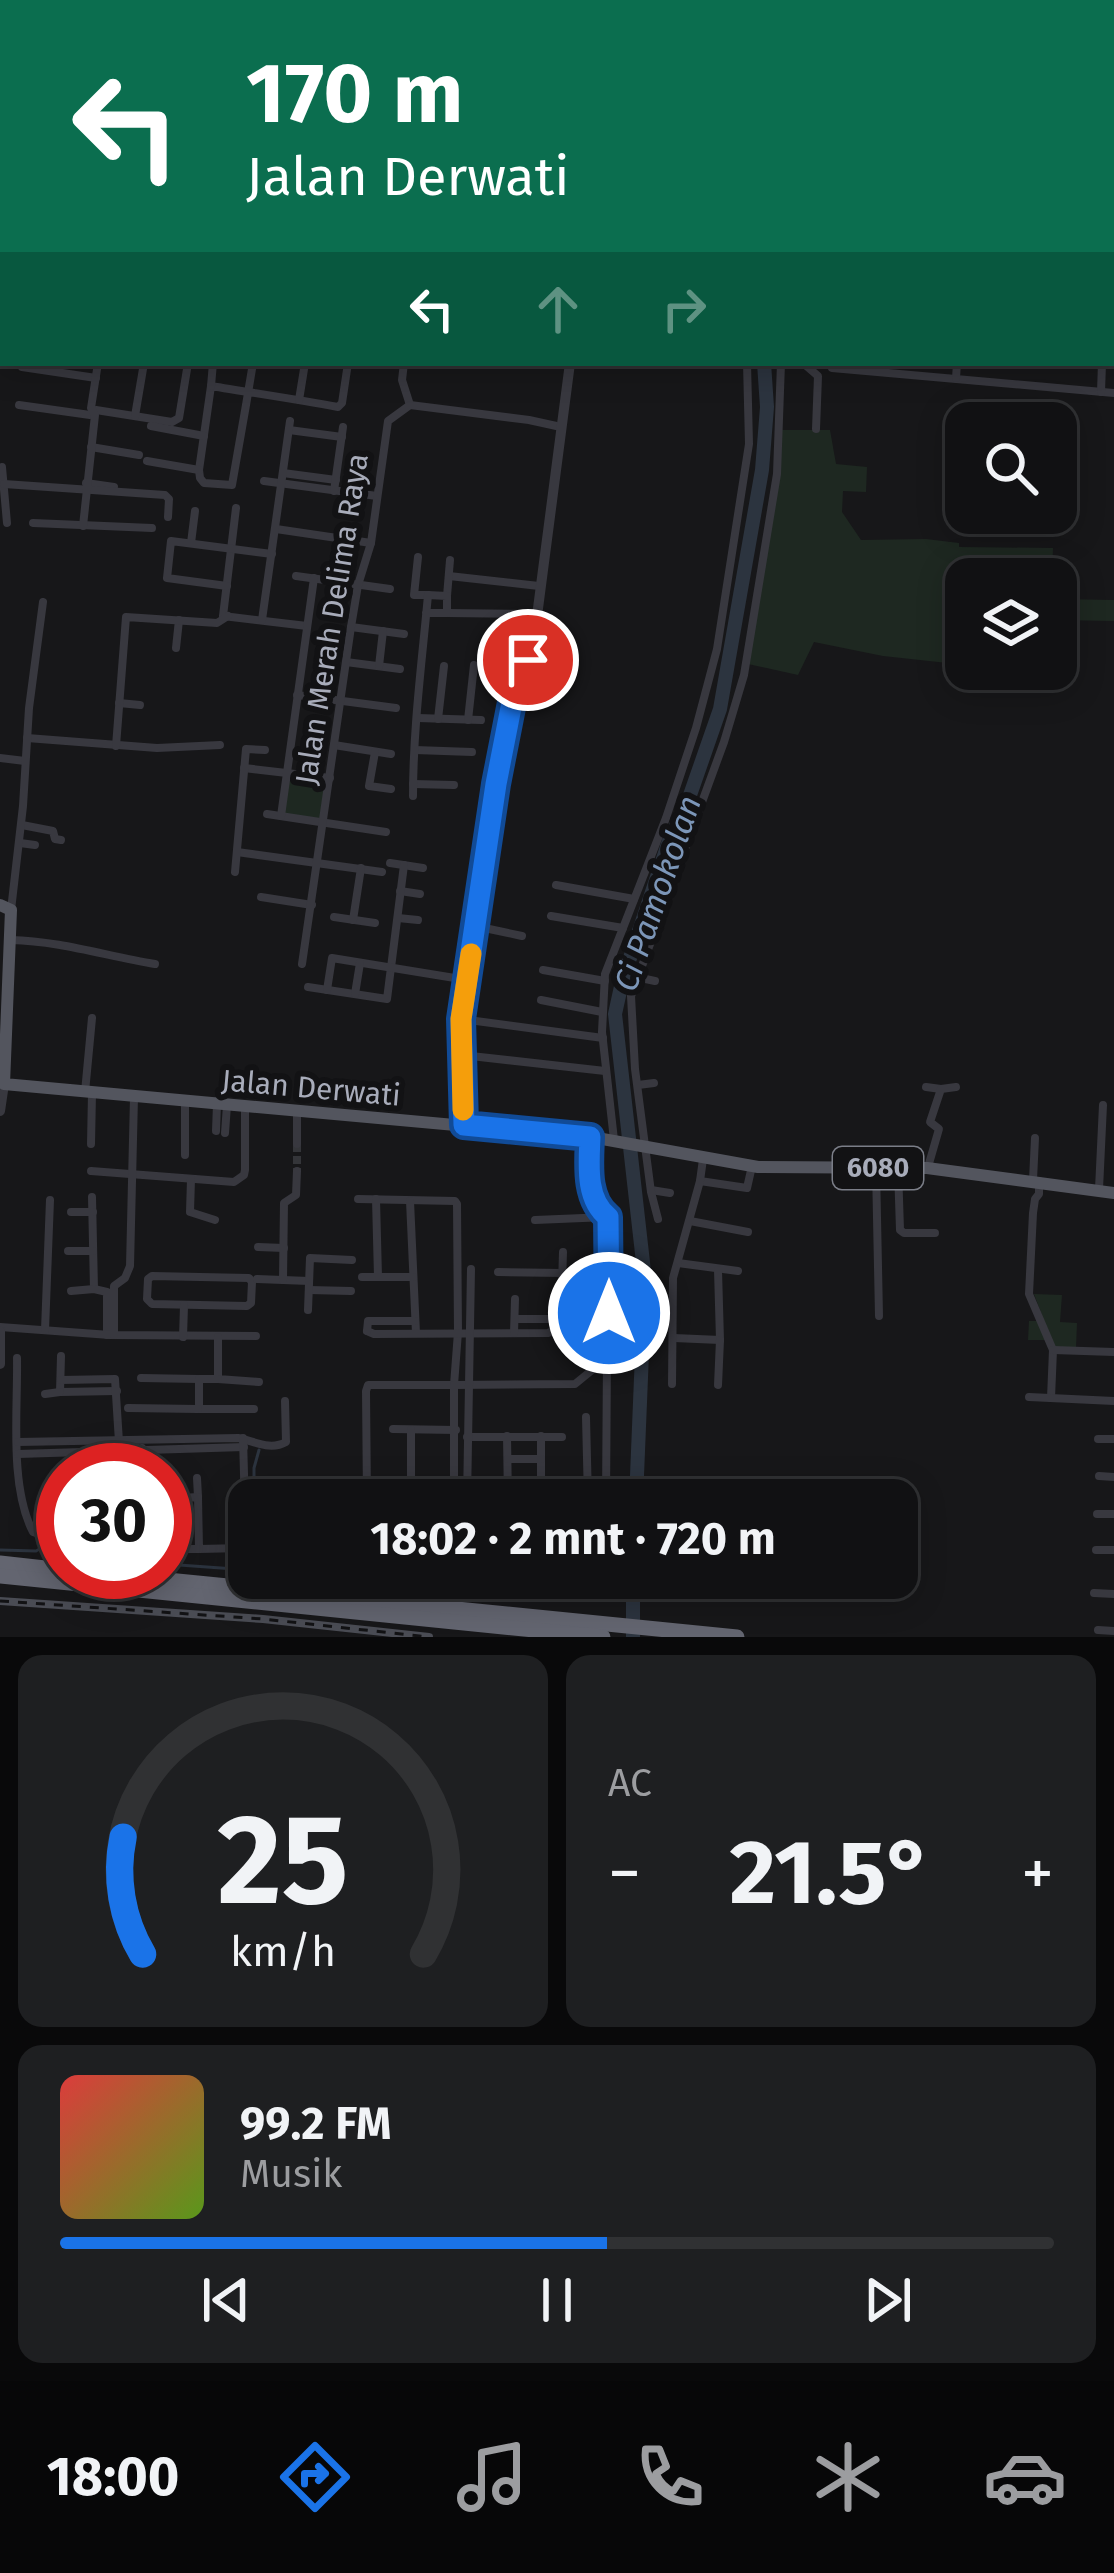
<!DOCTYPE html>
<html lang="id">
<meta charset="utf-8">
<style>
:root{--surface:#111113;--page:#1e1f21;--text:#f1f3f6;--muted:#9c9da0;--line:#303133;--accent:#1a73e8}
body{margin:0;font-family:"Fira Sans",sans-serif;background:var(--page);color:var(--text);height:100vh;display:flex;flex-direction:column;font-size:45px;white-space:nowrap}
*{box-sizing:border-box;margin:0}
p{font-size:39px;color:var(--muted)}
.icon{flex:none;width:66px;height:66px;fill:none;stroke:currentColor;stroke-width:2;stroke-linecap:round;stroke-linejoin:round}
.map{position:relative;height:1637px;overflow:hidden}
.drawer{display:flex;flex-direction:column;gap:18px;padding:18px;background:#09090a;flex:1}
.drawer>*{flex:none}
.top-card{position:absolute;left:0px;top:0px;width:1116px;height:366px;box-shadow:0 6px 30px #0003,0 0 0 3px var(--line);background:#0b6e4f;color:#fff;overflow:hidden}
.fabs{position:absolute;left:945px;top:402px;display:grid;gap:24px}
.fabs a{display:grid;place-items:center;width:132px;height:132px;border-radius:24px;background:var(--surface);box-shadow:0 6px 30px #0003,0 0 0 3px var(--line);font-size:60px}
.speed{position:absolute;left:36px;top:1443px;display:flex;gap:24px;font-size:60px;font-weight:700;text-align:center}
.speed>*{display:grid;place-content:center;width:156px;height:156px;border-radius:50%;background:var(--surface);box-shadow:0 6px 30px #0003,0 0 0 3px var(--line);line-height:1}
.speed .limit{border:18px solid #d22;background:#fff;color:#111}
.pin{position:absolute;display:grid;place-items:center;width:102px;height:102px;color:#fff;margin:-51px;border:6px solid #fff;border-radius:50%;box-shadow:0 3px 12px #0007}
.me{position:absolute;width:132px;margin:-66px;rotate:0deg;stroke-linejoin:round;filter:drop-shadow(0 0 9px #0008)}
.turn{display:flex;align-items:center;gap:42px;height:252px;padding:0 48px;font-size:54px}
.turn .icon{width:156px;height:156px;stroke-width:2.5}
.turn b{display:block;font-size:84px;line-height:102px}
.lanes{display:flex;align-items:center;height:114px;padding:0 48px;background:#0003;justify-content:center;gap:60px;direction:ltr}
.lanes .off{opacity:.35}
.big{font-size:90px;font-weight:700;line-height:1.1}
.drawer .card{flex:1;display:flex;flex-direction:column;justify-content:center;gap:18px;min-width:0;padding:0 42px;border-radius:24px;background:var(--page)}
.drawer .dial{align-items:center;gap:0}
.dial svg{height:312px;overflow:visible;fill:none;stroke:var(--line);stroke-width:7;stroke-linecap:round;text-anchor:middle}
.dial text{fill:var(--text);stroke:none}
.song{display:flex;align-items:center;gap:36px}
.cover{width:144px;height:144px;border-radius:18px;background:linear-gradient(135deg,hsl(0 70% 55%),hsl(90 70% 35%))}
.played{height:12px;border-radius:6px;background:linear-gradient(90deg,var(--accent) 55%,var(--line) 55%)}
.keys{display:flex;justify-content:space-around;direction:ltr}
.heat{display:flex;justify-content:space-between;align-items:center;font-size:66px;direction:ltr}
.drawer .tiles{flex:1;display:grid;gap:18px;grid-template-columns:1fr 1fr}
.card:last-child{grid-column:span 2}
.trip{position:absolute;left:228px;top:1479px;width:690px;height:120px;border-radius:24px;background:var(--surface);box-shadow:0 6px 30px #0003,0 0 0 3px var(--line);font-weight:700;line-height:120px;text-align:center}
.tabs{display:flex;height:192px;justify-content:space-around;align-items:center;background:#070708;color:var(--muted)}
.tabs .icon{width:84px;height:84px}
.tabs .on{color:var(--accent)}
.tabs b{font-size:54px;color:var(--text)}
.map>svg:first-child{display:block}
</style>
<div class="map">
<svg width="1114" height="1637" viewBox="0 0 1114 1637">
<rect width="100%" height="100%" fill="#171719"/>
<g fill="#1e2821">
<path d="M780 430H830L836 464 867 467 866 492 843 491 842 512 861 540 926 539 959 543V547L1053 548 1052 579H966V665L883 656 814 642 798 675 748 664Z"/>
<path d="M1056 599 1114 600V621L1056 620Z"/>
<path d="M289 775 328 781 322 821 283 815Z"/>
<path d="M1034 1294 1062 1295 1060 1322 1077 1323 1076 1348 1055 1347 1051 1340H1028L1029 1321H1036L1042 1315Z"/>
</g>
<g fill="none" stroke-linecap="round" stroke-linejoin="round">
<g stroke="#2c343f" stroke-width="3">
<path d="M254 1500V1468L259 1450"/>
<path d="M461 1500V1488"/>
<path d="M0 1550 36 1551 43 1547 63 1553"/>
<path d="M165 1564 249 1570"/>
<path d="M396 1578 453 1582 457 1578"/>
</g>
<g stroke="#2c343f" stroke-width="14">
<path d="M669 0 670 3"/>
<path d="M636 1500 645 1280 615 1014 622 982 670 838 689 798 720 709 762 470 767 407 764 363"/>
<path d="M633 1578V1637"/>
</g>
<path stroke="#343539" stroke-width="8" stroke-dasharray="8 4" stroke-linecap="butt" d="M297 1144V1171"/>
<g stroke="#38383f" stroke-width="8">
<path d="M344 0 360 3"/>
<path d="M658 0 659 3"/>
<path d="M694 0 695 3"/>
<path d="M711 0V3"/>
<path d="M820 0 847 3"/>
<path d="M64 3V2"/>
<path d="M234 3V0"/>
<path d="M248 3V0"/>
<path d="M724 3 726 0"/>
<path d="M974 3 975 0"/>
<path d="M1078 3V0"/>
<path d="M1108 3V0"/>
<path d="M1 13H3"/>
<path d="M1113 189H1114"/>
<path d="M0 256 3 257"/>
<path d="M0 271 3 272"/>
<path d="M253 363 246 405 232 485 204 483 200 478 199 470 211 386C253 393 295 399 338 407L342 403 348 363"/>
<path d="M404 363 402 380 410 405"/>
<path d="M803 363 818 376 816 429"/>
<path d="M1094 363 1114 365"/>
<path d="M22 367 96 378"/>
<path d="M832 368 1114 393"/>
<path d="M956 378 957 363"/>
<path d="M211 386 213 363"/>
<path d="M1101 392 1102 363"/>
<path d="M299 400 305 363"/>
<path d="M19 405 90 415 96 410 172 422 179 418 188 363"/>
<path d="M135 416 144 363"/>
<path d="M151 426 204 436"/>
<path d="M289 430 342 437"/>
<path d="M91 447 139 455"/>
<path d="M147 461 199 470"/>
<path d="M2 467 7 523"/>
<path d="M283 473 336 480"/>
<path d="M264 481 377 496"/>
<path d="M86 483 114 487"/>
<path d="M4 484 165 495 169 499 168 517"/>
<path d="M334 491 343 427"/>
<path d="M236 508 223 616 307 626"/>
<path d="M33 523 152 528"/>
<path d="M83 526 95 415 91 408 98 363"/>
<path d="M276 529 371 543"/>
<path d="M191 543 195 511"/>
<path d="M418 557 414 595H428"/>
<path d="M296 576 390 589"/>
<path d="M449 576 539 586"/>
<path d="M227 586 167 578 171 541 272 554"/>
<path d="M447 596 450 560"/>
<path d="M447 613 536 614"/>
<path d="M262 620 290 421"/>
<path d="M351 627 404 634"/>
<path d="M176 648 179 620"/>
<path d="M346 662 400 669"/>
<path d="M379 666 383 631"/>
<path d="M297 695 396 708"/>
<path d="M119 703 140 705"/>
<path d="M418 718 481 720"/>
<path d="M438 719 444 666"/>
<path d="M468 720 474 665"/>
<path d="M27 738 157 748 220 745"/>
<path d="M334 745 391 754"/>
<path d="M116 746 126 617 217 623 228 616"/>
<path d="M415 750 472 752"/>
<path d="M375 752 369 786 391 789"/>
<path d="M0 758 25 761"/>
<path d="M244 768 330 778"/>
<path d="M413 784 454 785"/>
<path d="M413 796C413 729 422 661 428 595L447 596V613H426"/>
<path d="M267 814 386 832"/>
<path d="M281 816 314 578"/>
<path d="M22 825 53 831 55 839 61 840"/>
<path d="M20 843 35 845"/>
<path d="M237 852 382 872"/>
<path d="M390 863 423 868"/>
<path d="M235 872 246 749 265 750"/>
<path d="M556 885 634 899"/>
<path d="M400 891 420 894"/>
<path d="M261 897 312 905"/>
<path d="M11 910 23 806 29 708 43 602"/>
<path d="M551 916 623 928"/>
<path d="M334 917 375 923"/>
<path d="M398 918 418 920"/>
<path d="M353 920 361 868"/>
<path d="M475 926 522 936"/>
<path d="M11 940C60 941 106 956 155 964"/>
<path d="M302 964 351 627 358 585 371 543 388 421 410 405 529 420 561 427"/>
<path d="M543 970 605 981"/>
<path d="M636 977 655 981"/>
<path d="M308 987 387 999 404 865"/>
<path d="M327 990 332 958 467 980"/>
<path d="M355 994 360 963"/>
<path d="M541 1000 602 1012"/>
<path d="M461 1019 603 1038"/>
<path d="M462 1055 605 1071"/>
<path d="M638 1085 654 1083"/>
<path d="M926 1087 941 1089"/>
<path d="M85 1092 92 1018"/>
<path d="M297 1111V1144"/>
<path d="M216 1131 217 1104"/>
<path d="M225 1133 227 1105"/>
<path d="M590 1137C589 1164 586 1197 607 1216"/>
<path d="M596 1138 597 1182 608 1211 606 1500"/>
<path d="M614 1140 602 1032 605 974 666 818 696 728 717 649 749 444 747 363"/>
<path d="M91 1144 92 1093"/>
<path d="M185 1155V1102"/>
<path d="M928 1167 939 1129 930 1122 941 1089 956 1087"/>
<path d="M876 1168 879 1316"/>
<path d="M898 1168 900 1230 904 1233H935"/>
<path d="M91 1171 234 1182 244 1175 245 1170V1107"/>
<path d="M191 1179 190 1212 215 1220"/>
<path d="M1033 1180 1035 1138"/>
<path d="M700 1181 747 1188 752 1166"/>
<path d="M1039 1181V1194L1035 1199 1033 1213 1029 1294 1053 1350 1051 1398"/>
<path d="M1099 1189 1103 1105"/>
<path d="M651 1190 670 1193"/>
<path d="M92 1197 94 1289"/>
<path d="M358 1199 455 1201 457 1204 458 1332 454 1385H368L366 1391 367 1500"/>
<path d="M376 1199 378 1277"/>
<path d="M410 1201 416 1333"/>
<path d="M71 1212H93"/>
<path d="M658 1219 651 1192 635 1069 631 996 724 742 744 675 777 474 781 363"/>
<path d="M535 1220 607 1217"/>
<path d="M690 1221 748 1232"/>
<path d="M258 1247 284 1248"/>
<path d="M68 1251H93"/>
<path d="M678 1263 738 1271"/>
<path d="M498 1272 563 1273"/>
<path d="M152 1276 249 1278 252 1282 251 1303 247 1306 152 1304 147 1299 148 1279Z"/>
<path d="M362 1277H413"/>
<path d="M257 1279 309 1281"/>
<path d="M283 1280 284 1203 296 1195 297 1171"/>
<path d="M309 1290 351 1291"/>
<path d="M71 1291 94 1289 107 1292V1335"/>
<path d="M308 1310 310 1258 352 1260"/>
<path d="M515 1319H561L563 1252"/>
<path d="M0 1327 110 1335 256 1336"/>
<path d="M45 1330 50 1200"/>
<path d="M367 1331 374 1334 548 1333 560 1328 561 1319"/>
<path d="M367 1331 368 1321H415"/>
<path d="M514 1333 515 1299"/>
<path d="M114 1335V1286L125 1278 130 1266 134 1097"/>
<path d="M183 1337 184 1305"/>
<path d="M218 1337V1379L259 1382"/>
<path d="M674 1338 720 1340 718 1270"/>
<path d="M1053 1350 1114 1352"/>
<path d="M61 1356 60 1392 117 1391"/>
<path d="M17 1358C18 1409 9 1486 33 1532L63 1542"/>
<path d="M141 1378 199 1379"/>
<path d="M218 1379H199V1409H254"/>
<path d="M61 1380 115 1379 119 1442"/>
<path d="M672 1384 673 1278 700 1181 703 1159"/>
<path d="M718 1385 720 1340"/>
<path d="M45 1394 60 1392"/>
<path d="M1029 1397 1114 1401"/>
<path d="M128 1408 198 1409"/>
<path d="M586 1417 588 1500"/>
<path d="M393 1429 456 1430"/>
<path d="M411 1430V1500"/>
<path d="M507 1436 508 1500"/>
<path d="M541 1436V1478"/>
<path d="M467 1437H562"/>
<path d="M1098 1439H1114"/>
<path d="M18 1442 238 1438C254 1441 270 1451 286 1442L285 1401"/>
<path d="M142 1448V1470"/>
<path d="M18 1454 244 1447"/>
<path d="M508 1459H541"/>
<path d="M1099 1476 1114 1477"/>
<path d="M197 1478 198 1497"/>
<path d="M165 1499 198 1497 199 1549 243 1548 246 1545 243 1438"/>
<path d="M454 1500V1385L575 1384 608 1357"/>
<path d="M467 1500 471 1269"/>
<path d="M1097 1514H1114"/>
<path d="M165 1549H199"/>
<path d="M1096 1550H1114"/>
<path d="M473 1578 588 1590 599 1588 605 1578"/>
<path d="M1094 1593 1114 1594"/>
<path d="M1098 1630 1114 1631"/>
</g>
<g stroke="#38383f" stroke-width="10">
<path d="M440 3V0"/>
<path d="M0 1111 4 1084"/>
<path d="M464 1125 461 1019 467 980 496 784 516 682 528 660 534 639 570 363"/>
<path d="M0 1331V1364"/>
</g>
<path stroke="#53555e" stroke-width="12" d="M0 905 11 910 4 1084 597 1138 758 1167 927 1168 1114 1193"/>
<g stroke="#636570" stroke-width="15">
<path d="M0 1563 63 1570"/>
<path d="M87 1572 737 1637"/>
<path d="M0 1576 603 1637"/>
</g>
<g stroke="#4a4c54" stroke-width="8">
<path id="rail" d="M0 1601 263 1619 429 1637"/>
</g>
<use href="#rail" stroke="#121214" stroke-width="3" stroke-dasharray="9" stroke-linecap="butt"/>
</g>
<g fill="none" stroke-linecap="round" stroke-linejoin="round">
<g stroke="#114b97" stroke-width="30">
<path id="route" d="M528 660 516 682 496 784 461 1019 464 1125 590 1137C589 1164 585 1199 608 1217L609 1313"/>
</g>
<use href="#route" stroke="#1a73e8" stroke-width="21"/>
<path stroke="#f59e0b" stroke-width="21" d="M463 1110 461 1019 471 954"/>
</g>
<g text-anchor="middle" stroke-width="12" stroke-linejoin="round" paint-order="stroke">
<rect fill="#121214" stroke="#7b7e88" stroke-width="3" x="833" y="1147" width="90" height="42" rx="9"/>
<g font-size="27" font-weight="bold" fill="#a8acba">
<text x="878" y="1177">6080</text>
</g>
<g font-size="30" fill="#a8acba" stroke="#121214">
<text transform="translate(332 619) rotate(-81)" y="10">Jalan Merah Delima Raya</text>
<text transform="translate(311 1088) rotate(5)" y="10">Jalan Derwati</text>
</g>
<g font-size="33" font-style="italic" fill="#7c96b8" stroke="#121214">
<text transform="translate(657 893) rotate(-71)" y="12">Ci Pamokolan</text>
</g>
</g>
</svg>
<div class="fabs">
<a><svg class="icon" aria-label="search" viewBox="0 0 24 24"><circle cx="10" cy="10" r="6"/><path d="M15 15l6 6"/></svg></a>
<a><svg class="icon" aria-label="layers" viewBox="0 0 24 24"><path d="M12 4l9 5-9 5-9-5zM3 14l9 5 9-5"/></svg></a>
</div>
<div class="speed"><div class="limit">30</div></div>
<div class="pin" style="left:528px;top:660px;background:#d93025"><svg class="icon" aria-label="arrive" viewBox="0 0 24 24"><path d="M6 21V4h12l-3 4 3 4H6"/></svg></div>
<svg class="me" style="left:609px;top:1313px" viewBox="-20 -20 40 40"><circle r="17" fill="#1a73e8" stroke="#fff" stroke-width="3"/><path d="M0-11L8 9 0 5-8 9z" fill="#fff"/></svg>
<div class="trip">18:02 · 2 mnt · 720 m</div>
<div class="top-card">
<div class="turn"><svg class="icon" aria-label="left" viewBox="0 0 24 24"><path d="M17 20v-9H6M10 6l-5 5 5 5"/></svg><div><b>170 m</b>Jalan Derwati</div></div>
<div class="lanes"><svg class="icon" aria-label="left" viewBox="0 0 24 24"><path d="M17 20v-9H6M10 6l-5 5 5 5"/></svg><svg class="icon off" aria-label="ahead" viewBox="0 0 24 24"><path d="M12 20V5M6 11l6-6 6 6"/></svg><svg class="icon off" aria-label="right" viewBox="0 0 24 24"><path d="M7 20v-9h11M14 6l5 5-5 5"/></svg></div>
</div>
</div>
<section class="drawer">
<div class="tiles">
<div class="card dial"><svg viewBox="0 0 100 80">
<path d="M14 69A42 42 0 1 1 86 69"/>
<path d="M14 69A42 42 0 0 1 9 39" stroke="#1a73e8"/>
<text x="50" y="56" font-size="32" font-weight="700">25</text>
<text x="50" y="72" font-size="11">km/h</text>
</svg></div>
<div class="card"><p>AC</p>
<div class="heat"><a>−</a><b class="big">21.5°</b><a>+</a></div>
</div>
<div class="card">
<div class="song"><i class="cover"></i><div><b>99.2 FM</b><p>Musik</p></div></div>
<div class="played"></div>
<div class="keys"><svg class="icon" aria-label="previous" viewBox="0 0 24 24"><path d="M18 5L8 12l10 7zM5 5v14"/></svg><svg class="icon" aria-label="pause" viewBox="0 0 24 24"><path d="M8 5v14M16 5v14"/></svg><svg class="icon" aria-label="next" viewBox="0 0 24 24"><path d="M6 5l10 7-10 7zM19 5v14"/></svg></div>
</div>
</div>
</section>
<nav class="tabs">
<b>18:00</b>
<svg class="icon on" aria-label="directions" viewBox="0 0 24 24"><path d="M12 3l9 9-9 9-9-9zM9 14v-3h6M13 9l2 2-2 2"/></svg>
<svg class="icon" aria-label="music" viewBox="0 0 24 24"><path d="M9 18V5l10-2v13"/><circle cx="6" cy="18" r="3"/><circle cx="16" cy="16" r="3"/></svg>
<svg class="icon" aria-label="phone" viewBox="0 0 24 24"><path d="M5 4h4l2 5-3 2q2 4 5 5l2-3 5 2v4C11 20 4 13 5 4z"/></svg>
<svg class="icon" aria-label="climate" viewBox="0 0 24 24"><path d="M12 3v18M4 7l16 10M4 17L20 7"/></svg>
<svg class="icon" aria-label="car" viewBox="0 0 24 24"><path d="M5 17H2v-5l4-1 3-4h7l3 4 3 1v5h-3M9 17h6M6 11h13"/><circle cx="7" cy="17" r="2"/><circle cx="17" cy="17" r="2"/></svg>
</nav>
